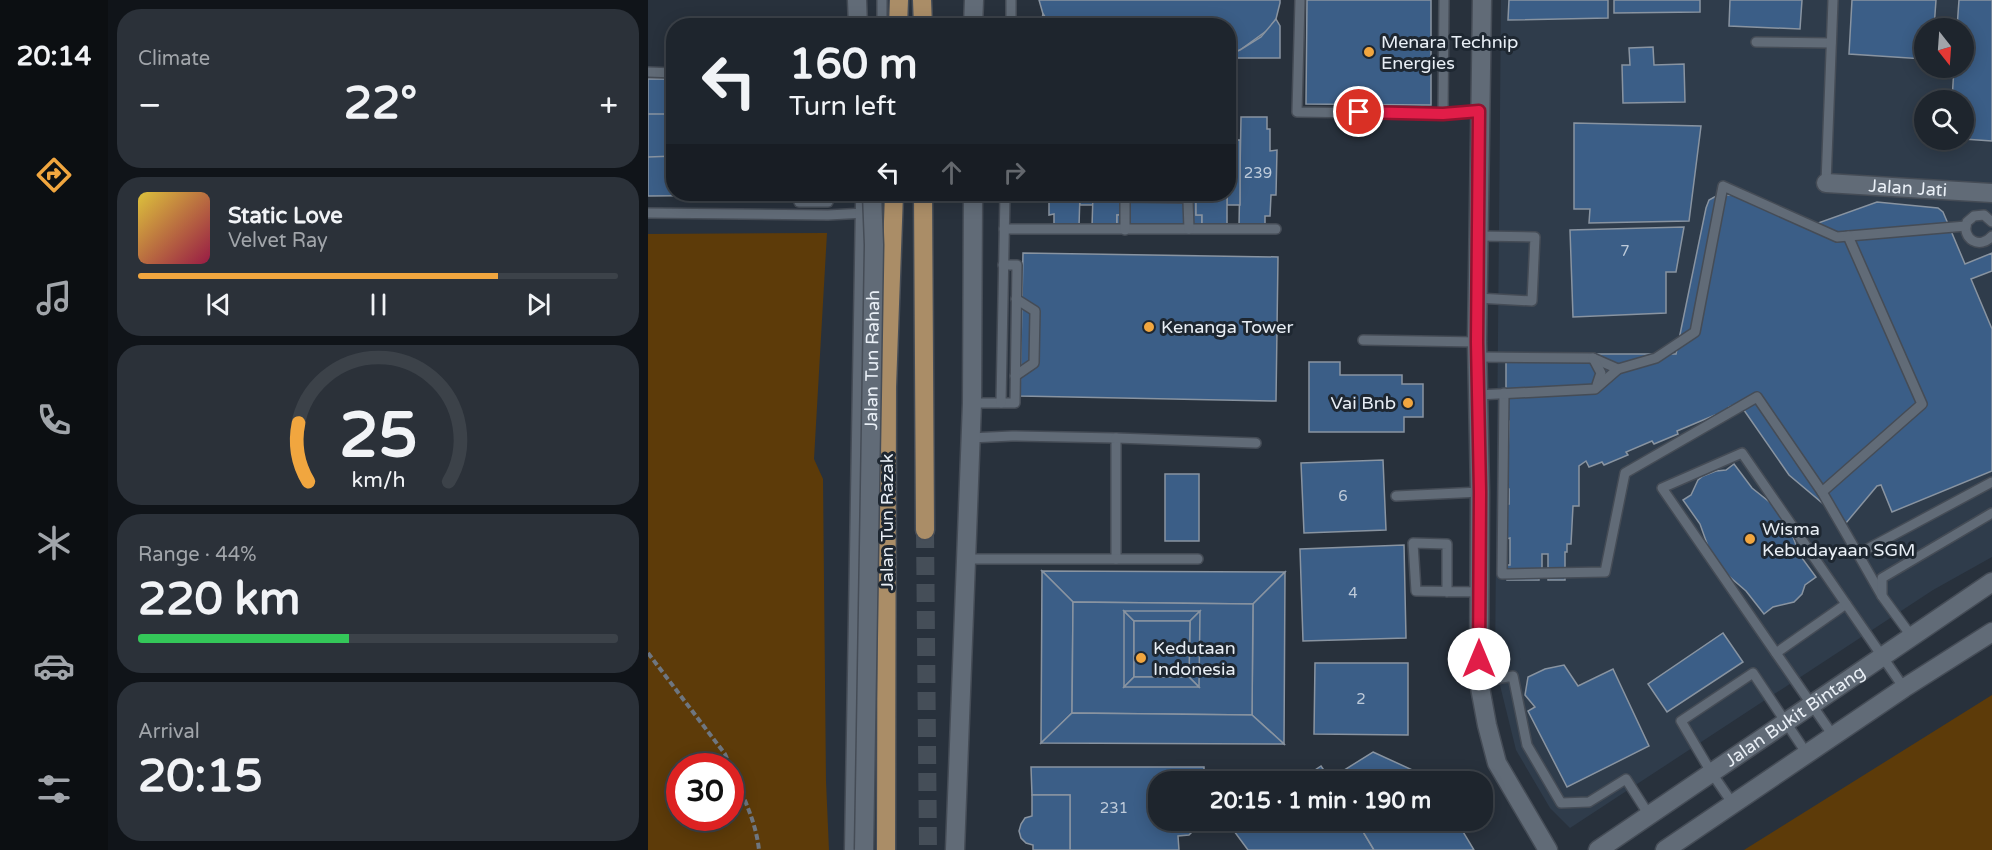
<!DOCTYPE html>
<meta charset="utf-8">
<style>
:root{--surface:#1e252d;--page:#2b3139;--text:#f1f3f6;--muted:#a1a5aa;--line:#3c4249;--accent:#f1a63f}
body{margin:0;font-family:"Varela Round",sans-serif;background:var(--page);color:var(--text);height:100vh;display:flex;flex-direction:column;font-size:22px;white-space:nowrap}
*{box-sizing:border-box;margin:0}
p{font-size:20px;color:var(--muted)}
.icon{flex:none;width:33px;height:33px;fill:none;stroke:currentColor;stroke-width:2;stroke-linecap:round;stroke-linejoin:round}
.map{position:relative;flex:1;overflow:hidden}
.side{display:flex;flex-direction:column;gap:9px;padding:9px;background:#101419;width:540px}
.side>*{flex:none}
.top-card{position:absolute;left:18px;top:18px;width:570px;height:183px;border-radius:24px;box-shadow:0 3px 15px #0003,0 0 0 2px var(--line);background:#1e252d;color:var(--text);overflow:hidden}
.needle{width:39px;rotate:163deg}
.fabs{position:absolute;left:1266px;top:18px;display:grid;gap:12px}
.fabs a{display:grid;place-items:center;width:60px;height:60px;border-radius:50%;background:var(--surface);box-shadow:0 3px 15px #0003,0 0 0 2px var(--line);font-size:30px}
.speed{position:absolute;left:18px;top:753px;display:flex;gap:12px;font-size:30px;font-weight:700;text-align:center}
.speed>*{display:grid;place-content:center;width:78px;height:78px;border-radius:50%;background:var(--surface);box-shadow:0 3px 15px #0003,0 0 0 2px var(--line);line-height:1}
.speed .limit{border:9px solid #d22;background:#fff;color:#111}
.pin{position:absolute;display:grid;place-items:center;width:51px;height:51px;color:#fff;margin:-26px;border:3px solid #fff;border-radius:50%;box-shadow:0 2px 6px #0007}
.me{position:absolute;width:66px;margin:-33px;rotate:0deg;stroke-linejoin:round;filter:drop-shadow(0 0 4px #0008)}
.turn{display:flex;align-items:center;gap:21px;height:126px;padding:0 24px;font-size:27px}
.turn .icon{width:78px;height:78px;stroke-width:2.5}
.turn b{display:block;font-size:42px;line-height:51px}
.lanes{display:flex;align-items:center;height:57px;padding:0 24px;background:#0003;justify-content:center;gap:30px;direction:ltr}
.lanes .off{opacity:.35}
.big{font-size:45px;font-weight:800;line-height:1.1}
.side .tile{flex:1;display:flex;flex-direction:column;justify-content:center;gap:9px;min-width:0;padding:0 21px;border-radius:24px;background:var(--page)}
.side .dial{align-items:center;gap:0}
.dial svg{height:156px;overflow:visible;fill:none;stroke:var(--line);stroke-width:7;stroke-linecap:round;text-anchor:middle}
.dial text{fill:var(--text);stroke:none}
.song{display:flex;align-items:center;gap:18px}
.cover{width:72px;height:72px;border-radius:9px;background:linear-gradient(135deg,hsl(50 70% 55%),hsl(340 70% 35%))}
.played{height:6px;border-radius:3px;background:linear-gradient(90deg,var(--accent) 75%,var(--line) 75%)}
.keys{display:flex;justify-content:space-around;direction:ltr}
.heat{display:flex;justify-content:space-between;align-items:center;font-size:33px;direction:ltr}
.charge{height:9px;border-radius:4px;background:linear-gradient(90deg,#34c759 44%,var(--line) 0)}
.trip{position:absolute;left:500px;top:771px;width:345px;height:60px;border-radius:24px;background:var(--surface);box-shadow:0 3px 15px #0003,0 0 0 2px var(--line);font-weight:800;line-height:60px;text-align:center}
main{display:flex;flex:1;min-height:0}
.tab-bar{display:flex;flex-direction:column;width:108px;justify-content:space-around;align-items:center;background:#0c0f12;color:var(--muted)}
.tab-bar .icon{width:42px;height:42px}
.tab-bar .active{color:var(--accent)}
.tab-bar b{font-size:27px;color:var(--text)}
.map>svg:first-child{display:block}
</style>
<main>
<nav class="tab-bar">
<b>20:14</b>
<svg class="icon active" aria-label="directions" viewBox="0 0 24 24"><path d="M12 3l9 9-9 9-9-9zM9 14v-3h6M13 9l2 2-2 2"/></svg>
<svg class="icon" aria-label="music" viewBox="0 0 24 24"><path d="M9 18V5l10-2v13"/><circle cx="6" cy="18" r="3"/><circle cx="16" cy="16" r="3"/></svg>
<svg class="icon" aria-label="phone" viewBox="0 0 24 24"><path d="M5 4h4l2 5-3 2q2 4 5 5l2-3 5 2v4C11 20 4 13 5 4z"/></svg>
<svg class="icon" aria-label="climate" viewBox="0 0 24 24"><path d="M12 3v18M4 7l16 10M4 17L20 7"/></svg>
<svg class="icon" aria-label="car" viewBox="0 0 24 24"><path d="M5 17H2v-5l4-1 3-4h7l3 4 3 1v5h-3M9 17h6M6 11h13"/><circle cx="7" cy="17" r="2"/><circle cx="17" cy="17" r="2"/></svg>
<svg class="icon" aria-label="filters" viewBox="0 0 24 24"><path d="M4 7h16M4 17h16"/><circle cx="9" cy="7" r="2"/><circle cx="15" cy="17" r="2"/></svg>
</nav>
<section class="side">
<div class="tile"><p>Climate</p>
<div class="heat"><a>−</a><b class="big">22°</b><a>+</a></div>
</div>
<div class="tile">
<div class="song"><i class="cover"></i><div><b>Static Love</b><p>Velvet Ray</p></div></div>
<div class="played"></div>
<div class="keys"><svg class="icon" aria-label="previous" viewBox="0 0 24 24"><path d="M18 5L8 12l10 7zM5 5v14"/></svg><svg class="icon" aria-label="pause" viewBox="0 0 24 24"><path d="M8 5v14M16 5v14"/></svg><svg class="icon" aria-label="next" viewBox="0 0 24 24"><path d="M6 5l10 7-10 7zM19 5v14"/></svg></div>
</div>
<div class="tile dial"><svg viewBox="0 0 100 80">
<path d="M14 69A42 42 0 1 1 86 69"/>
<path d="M14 69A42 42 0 0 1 9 39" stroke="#f1a63f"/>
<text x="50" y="56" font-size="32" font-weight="700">25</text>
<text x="50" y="72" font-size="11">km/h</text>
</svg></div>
<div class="tile"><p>Range · 44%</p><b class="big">220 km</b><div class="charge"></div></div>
<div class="tile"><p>Arrival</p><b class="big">20:15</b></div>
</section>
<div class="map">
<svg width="1344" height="850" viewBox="0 0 1344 850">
<rect width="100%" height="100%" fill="#28313c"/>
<path fill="#2f3c4b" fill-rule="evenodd" d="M853 0H1344V557L1285 590 922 828 902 808 868 750 847 665ZM1276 28H1316V68H1276ZM1276 100H1316V140H1276Z"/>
<g fill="#5d3b09" fill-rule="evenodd">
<path d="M179 233 166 459 175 479 178 781 181 850H0V234ZM32 766H82V818H32Z"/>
<path d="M1344 695V850H1096Z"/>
</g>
<g fill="#3b5e87" stroke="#8994a1" stroke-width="1.5">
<path d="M391 0H632V3L628 19 621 29 592 50 580 55V26H403L395 14Z"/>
<path d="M659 0H783V105L658 104Z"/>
<path d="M861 0H960V18L860 20Z"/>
<path d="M966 0H1052V12L966 13Z"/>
<path d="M1082 0H1154L1152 29 1081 26Z"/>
<path d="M1204 0H1288L1286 28H1276V59L1201 54Z"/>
<path d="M1311 0H1344V141L1316 139V100H1304L1306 68H1316V28H1309Z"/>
<path d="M395 14 403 26H392Z"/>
<path d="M628 19 632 26V58H580V55L592 50 613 37Z"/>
<path d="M1005 47 1006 65 1036 64 1037 102 975 103 974 65H982L981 48Z"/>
<path d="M0 79H26V194H125V195L0 196Z"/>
<path d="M0 114H26V156L0 157Z"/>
<path d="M593 117H619V129H622V151L629 150 628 195H623L622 216H617V227H591Z"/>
<path d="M926 123 1053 126 1041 221 941 223 942 209H926Z"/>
<path d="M580 140H592V205H579Z"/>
<path d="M65 194H125V195L65 196Z"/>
<path d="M395 194H432L431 226H406V214L401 215V194Z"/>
<rect x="432" y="194" width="13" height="11"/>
<path d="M445 194H481L475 195V215H469V227H444Z"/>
<path d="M481 194H548V215H554V226L469 227V215H475V195Z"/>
<path d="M543 194H579V226H554V215H548V194Z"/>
<path d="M1070 195H1099L1162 226 1229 202 1290 208 1295 212 1317 264 1344 253V271L1323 279 1344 329V471L1244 512 1233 485 1229 486 1198 523 1141 475 1091 403 1081 407 1083 412 1068 418 1067 415 1029 431 1030 434 1006 444 1004 441 978 452 980 455 956 465 954 462 941 467 938 461 931 466V506H925L923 544H919V552H917V580H900V554H894V569H891V580H859V565H862V538L858 539 859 504H861V489L859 488 861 421H858V354H1028L1058 208 1061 200Z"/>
<path d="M1036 227 1028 272H1018V313L925 317 922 230Z"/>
<path d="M375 253 630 257 628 401 372 396Z"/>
<path d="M661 362H692V375H754V384H775V417H756V432H661Z"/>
<path d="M735 460 738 530 656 533 653 463Z"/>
<path d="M1086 464 1104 488 1129 508 1141 525 1151 554 1168 577 1157 585 1154 594 1146 602 1125 607 1116 614 1098 591 1075 571 1062 552 1052 524 1035 500 1043 495 1050 480 1055 476 1068 471 1078 470Z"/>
<rect x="517" y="474" width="34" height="67"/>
<path d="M756 545 758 638 655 641 652 549Z"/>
<path d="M394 571 637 572 605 604 425 602Z"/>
<path d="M394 571 425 602 424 713 393 743Z"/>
<path d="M637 572 636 744 604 715 605 604Z"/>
<path d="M425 602 605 604 604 715 424 713Z"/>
<path d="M476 611 486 621V677L476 687Z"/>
<path d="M476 611H552L542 621H486Z"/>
<path d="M552 611 551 687 541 677 542 621Z"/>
<path d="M486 621H542L541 677H486Z"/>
<path d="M1075 633 1095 662 1019 712 1000 684Z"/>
<path d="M667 663H760V735L666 734Z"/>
<path d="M916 665 930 686 965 669 1001 746 919 787 880 711 887 707 877 695 880 677 897 669Z"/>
<path d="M486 677H541L551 687H476Z"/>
<path d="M424 713 604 715 636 744 393 743Z"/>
<path d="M725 752 782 778 784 782H684L682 779Z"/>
<path d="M673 766 684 782H649Z"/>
<path d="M383 767H556V782H510V820H546V830L541 835 530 836 531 850H422V795H384Z"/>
<path d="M384 795H422V850H385V845L378 843 373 838 371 831 373 824 377 818 384 816Z"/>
<path d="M592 820H708L726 850H600L583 827Z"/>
<path d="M708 820H808L826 850H726Z"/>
</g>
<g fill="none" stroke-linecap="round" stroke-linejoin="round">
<path stroke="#454e58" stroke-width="18" stroke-dasharray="18 9" stroke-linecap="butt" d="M277 530 280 850"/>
<g stroke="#454c56" stroke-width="12">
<g id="lane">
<path d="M652 0 649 112 795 114 831 111"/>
<path d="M234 26V0"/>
<path d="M363 26V0"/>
<path d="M1108 42 1183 43"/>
<path d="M0 72 26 73"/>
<path d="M795 114 796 0"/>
<path d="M1178 183 1185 0"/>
<path d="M151 202H180"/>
<path d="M0 213 180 215 217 213"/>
<path d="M1344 222 1336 215 1326 216 1319 222C1313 239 1332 250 1344 236"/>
<path d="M356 229H628"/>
<path d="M477 230V201L479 197 537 198 540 201 541 229"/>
<path d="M829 298 884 301 887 237 830 236"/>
<path d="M715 340 829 342"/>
<path d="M829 357 945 358 970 369"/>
<path d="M945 358 953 373 949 385"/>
<path d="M367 376 386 363 387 311 368 299"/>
<path d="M856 393 854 574 957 572 977 473 1109 397 1174 492 1210 554"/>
<path d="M830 395 947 389 970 369 1008 358 1047 332 1075 186 1189 237 1318 226"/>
<path d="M324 403H367L369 265H355"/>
<path d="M353 403 357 194"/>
<path d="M322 438 364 436 468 438V559"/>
<path d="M468 438 608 443"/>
<path d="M1174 492 1274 404 1200 236"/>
<path d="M748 496 832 492"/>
<path d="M317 559H550"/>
<path d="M799 592V544L765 543 768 591 832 592"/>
<path d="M1234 596 1210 554 1344 482"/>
<path d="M1264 637 1234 596V578L1344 513"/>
<path d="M1128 653 1198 604"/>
<path d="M831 682 865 676 879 745 913 803 941 802 978 779 1001 815"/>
<path d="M1186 737 1014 488 1094 453 1256 688"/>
<path d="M1085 804 1063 772 1033 721 1105 673 1159 754"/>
</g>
</g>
<g stroke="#454c56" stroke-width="21">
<g id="street">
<path d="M834 0 829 342 832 492 831 682 839 725 849 763 900 850"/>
<path id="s1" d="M1178 183 1344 193"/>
</g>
</g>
<g stroke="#454c56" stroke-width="21">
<g id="secondary">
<path d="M209 0 210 26"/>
<path d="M325 26 326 0"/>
<path d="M206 850 217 204"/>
<path d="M307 850 324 403 325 194"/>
<path id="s2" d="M950 850 1344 582"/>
<path d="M1017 850 1256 688 1344 632"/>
</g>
</g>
<g stroke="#454c56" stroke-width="21">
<g id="primary">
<path d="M274 0 275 26"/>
<path d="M250 26 251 0"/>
<path d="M275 194 277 530"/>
<path d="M238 850 239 387 246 194"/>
</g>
</g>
<g stroke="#6e7680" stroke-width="4" stroke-dasharray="6 3" stroke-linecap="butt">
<path d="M0 653 77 754 82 766"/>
<path d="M82 767C94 794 108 821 111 850"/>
</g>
<use href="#lane" stroke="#616b77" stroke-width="9"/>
<use href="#street" stroke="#616b77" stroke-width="18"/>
<use href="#secondary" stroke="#616b77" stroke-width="18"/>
<use href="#primary" stroke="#aa8d67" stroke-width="18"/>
<g stroke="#454c56" stroke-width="21" stroke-linecap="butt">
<g id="secondary-bridge">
<path id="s3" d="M216 850 226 245 224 194"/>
</g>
</g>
<use href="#secondary-bridge" stroke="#616b77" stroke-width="18"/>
</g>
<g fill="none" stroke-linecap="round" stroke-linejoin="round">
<g stroke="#92132f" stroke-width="15">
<path id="route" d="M711 112 795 114 831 111 829 342 832 492 831 659"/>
</g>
<use href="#route" stroke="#e11d48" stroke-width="10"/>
</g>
<g fill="#f1a63f" stroke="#1e2731" stroke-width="2">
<circle cx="721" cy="52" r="6"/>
<circle cx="501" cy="327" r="6"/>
<circle cx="760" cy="403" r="6"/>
<circle cx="1102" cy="539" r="6"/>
<circle cx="493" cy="658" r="6"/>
</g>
<g text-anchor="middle" stroke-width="6" stroke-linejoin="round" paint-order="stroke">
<g font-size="15" fill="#becbda">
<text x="610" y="178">239</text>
<text x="977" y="256">7</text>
<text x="695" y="501">6</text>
<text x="705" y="598">4</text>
<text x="713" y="704">2</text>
<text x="466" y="813">231</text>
</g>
<g font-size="18" fill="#e9eff6" stroke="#1e2731" text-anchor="start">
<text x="733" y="48">Menara Technip<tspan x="733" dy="21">Energies</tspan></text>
<text x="513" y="333">Kenanga Tower</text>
<text x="748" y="409" text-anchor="end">Vai Bnb</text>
<text x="1114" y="535">Wisma<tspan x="1114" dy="21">Kebudayaan SGM</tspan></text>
<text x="505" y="654">Kedutaan<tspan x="505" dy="21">Indonesia</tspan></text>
</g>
<g font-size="18" fill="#e9eff6" stroke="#1e2731">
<text dy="6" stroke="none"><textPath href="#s1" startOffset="82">Jalan Jati</textPath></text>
<text dy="6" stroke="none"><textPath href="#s3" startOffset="490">Jalan Tun Rahah</textPath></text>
<text transform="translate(239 522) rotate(-90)" y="6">Jalan Tun Razak</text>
<text dy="6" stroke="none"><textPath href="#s2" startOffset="238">Jalan Bukit Bintang</textPath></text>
</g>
</g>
</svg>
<div class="fabs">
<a><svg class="needle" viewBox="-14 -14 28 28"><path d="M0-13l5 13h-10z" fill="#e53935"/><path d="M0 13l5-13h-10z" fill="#a1a5aa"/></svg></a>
<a><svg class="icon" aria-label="search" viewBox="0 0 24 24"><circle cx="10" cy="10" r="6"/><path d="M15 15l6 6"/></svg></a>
</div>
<div class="speed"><div class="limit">30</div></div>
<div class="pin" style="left:711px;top:112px;background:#d93025"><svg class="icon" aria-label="arrive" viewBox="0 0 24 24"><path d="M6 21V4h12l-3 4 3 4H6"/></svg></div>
<svg class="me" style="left:831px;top:659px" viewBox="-20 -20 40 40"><circle r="19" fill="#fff"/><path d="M0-13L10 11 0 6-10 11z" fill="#e11d48"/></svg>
<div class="trip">20:15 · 1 min · 190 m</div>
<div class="top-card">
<div class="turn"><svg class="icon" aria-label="left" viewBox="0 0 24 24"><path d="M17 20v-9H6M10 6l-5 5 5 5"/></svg><div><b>160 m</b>Turn left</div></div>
<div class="lanes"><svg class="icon" aria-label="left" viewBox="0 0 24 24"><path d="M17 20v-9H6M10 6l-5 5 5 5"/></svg><svg class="icon off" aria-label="ahead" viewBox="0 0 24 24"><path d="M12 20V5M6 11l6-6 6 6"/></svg><svg class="icon off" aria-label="right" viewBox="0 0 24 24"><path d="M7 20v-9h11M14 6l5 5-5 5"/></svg></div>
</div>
</div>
</main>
